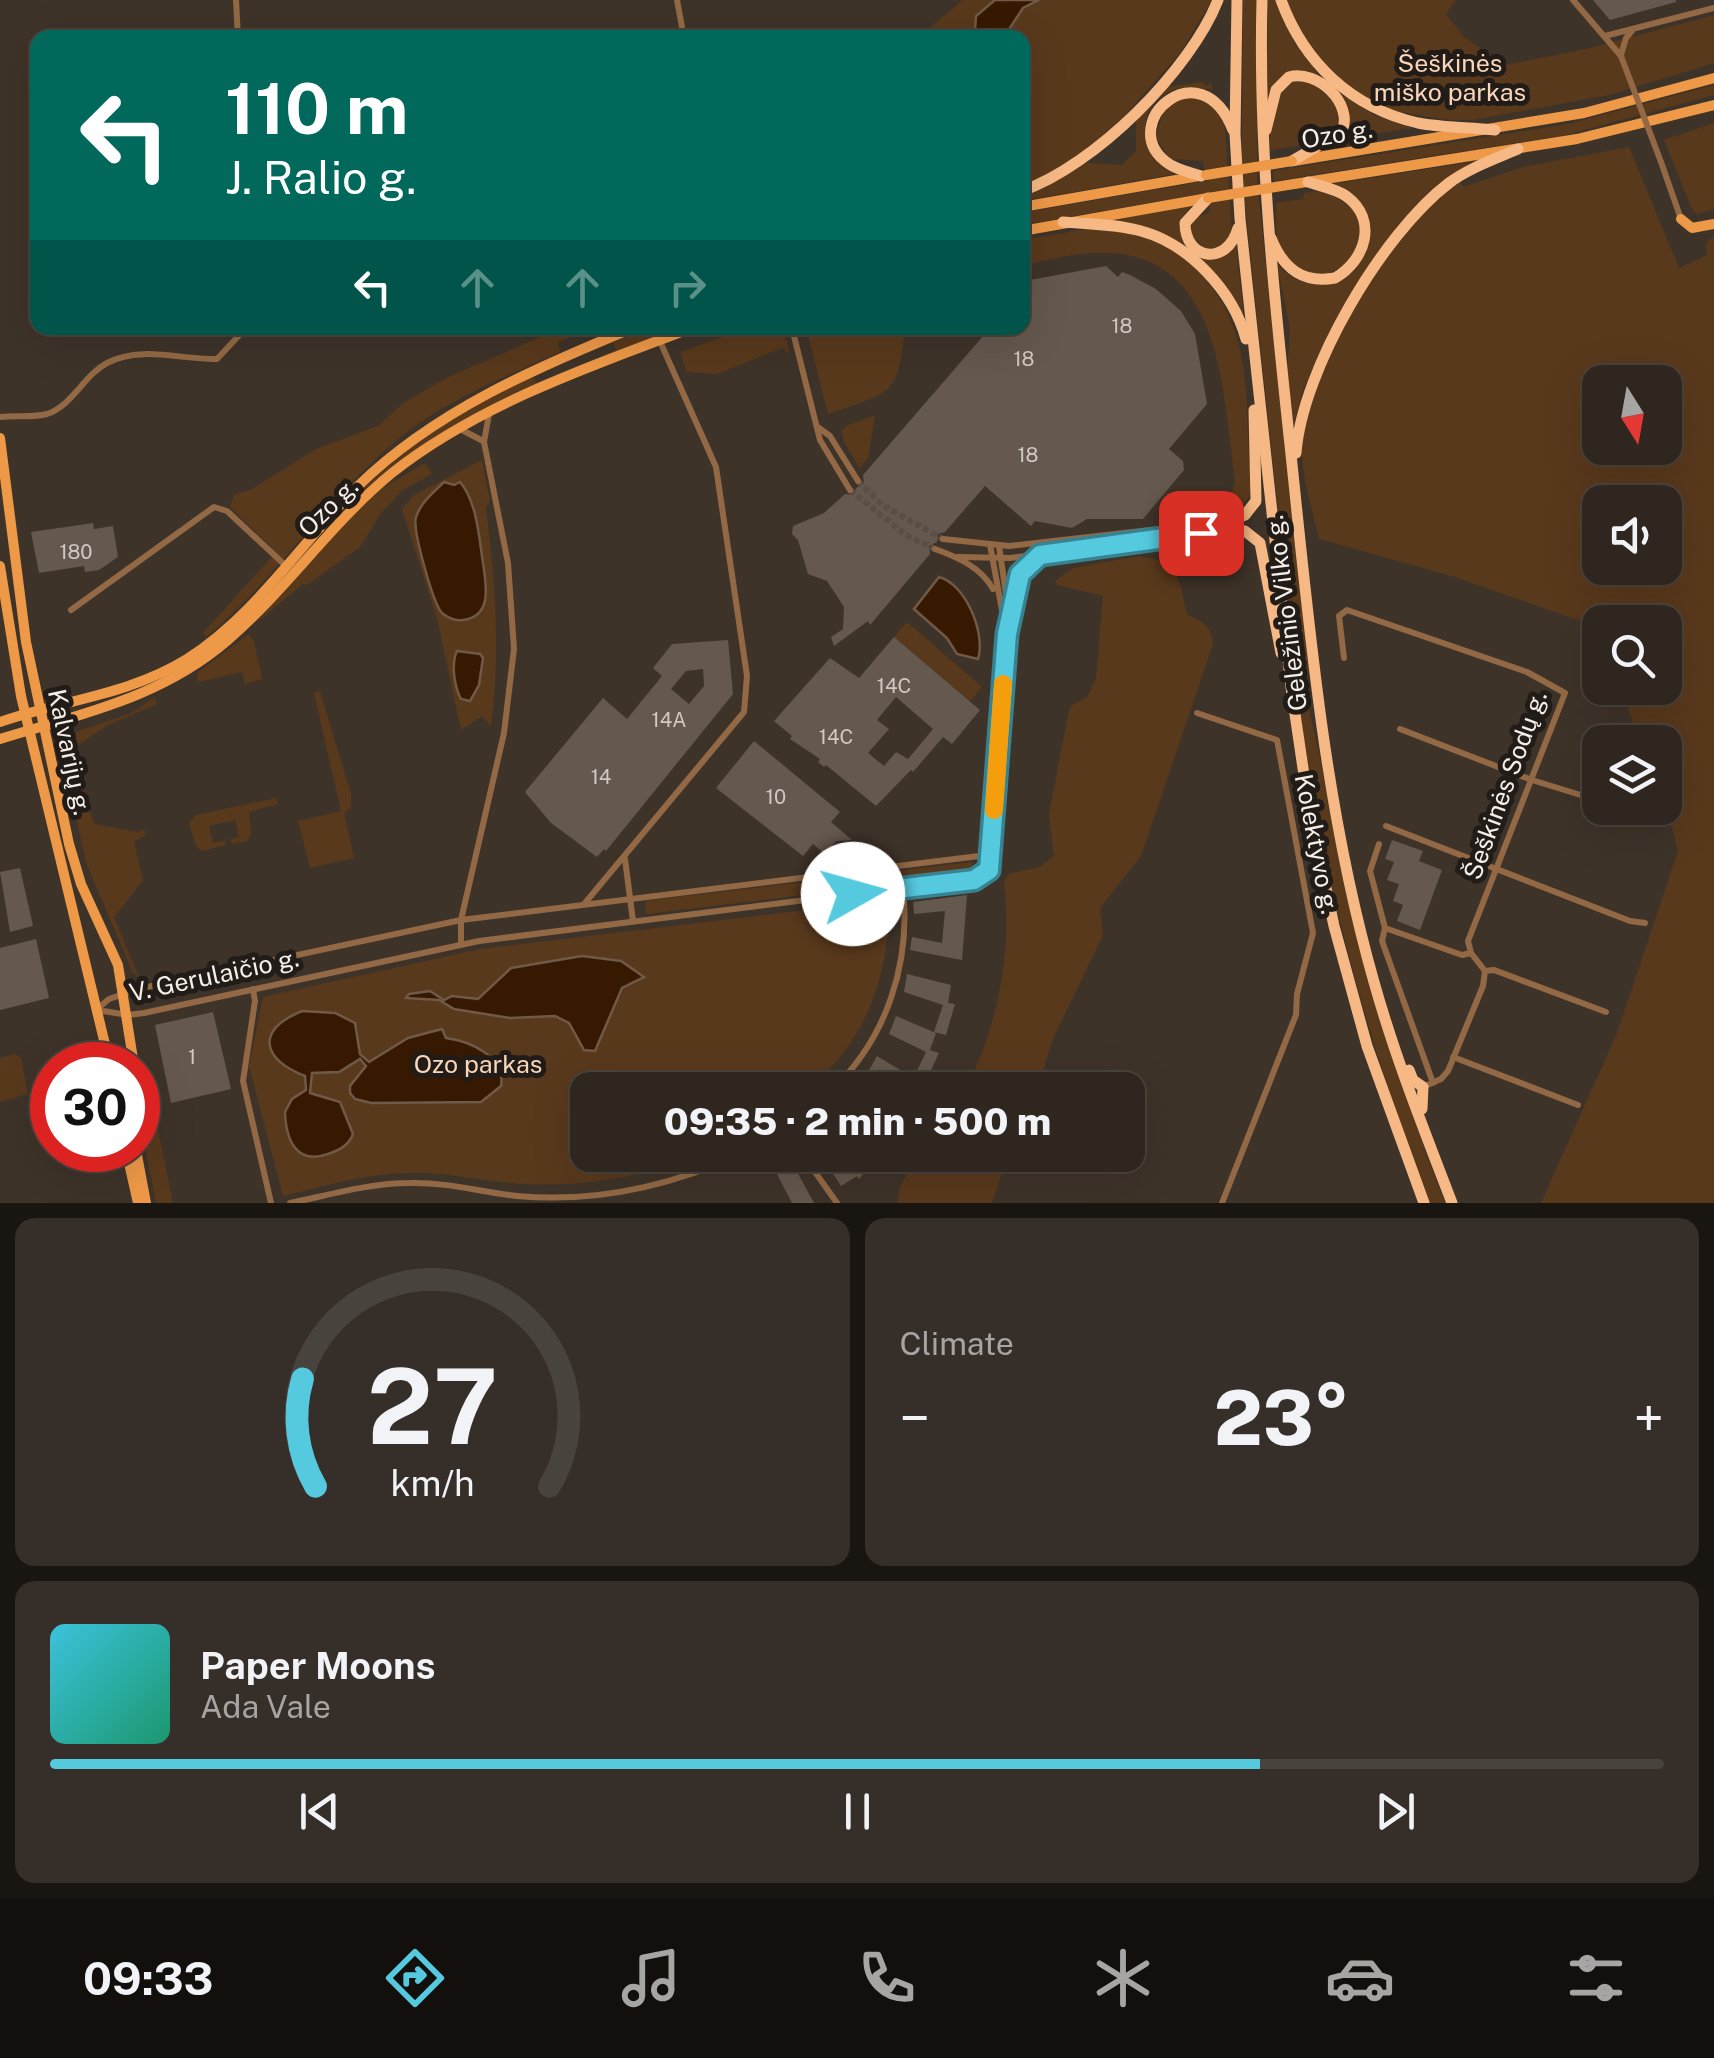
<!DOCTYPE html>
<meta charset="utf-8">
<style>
:root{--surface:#2e261f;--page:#362e28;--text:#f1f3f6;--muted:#a7a5a4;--line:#49433d;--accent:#55cadf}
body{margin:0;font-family:"Public Sans",sans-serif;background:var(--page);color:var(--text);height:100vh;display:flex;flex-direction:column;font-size:38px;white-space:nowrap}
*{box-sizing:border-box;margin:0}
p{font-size:32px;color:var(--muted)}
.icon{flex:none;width:55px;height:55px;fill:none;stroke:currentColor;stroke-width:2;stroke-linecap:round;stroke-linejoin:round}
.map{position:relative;height:1203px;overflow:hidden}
.sheet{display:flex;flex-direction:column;gap:15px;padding:15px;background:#191511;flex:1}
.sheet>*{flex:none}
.top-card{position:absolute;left:30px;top:30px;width:1000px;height:305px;border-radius:20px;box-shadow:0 10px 40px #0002,0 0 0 2px var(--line);background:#00695c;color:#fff;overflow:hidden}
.needle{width:65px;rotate:169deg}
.fabs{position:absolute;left:1582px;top:365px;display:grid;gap:20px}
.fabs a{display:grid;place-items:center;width:100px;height:100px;border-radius:20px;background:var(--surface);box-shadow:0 10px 40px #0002,0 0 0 2px var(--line);font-size:50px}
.speed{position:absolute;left:30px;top:1042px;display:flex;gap:20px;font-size:50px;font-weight:700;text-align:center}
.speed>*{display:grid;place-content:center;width:130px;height:130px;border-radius:50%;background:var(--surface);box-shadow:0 10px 40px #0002,0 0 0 2px var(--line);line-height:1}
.speed .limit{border:15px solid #d22;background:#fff;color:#111}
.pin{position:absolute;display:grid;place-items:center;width:85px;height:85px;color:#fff;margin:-42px;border-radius:20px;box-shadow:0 5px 15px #0006}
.me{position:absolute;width:110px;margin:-55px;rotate:83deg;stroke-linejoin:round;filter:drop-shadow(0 0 8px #0008)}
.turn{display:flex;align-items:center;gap:35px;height:210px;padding:0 30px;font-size:45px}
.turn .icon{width:130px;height:130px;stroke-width:2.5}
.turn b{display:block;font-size:70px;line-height:85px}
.lanes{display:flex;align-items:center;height:95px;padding:0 30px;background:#0003;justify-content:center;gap:50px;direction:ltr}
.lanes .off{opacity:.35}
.big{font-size:75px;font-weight:800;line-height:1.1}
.sheet .tile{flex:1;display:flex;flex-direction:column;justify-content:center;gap:15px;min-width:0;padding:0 35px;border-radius:20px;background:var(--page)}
.sheet .dial{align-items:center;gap:0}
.dial svg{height:260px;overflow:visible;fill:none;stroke:var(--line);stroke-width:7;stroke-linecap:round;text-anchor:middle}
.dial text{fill:var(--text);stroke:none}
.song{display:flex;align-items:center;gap:30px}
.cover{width:120px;height:120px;border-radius:15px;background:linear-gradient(135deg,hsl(190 70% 55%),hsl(160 70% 35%))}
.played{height:10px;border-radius:5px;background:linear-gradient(90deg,var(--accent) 75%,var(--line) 75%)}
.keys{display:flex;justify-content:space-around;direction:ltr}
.heat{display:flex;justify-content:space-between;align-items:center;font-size:55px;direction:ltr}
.sheet .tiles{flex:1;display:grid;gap:15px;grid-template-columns:1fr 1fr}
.tile:last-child{grid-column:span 2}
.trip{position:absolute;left:570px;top:1072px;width:575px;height:100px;border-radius:20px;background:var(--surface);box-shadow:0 10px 40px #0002,0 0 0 2px var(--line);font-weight:800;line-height:100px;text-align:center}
.tab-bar{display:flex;height:160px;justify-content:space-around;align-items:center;background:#120f0c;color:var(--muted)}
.tab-bar .icon{width:70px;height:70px}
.tab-bar .current{color:var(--accent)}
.tab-bar b{font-size:45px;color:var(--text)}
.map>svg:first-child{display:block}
</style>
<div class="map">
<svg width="1714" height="1203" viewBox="0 0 1714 1203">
<rect width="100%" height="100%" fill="#3e3329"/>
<g fill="#59391c" fill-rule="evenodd">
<path d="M963 0H995L976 16 980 37 917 38Z"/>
<path d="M1039 0H1212L1180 53 1101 142 1023 189 1022 38H1004L1023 8Z"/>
<path d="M1243 0H1257V181L1309 672 1305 681 1296 676 1246 213 1242 155Z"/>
<path d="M1268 0H1275L1294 42 1319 75C1284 60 1274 85 1266 114Z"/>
<path d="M1286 0H1456L1446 14 1464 37 1505 65 1586 49 1714 15V63L1610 95 1473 120H1448L1388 110 1349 88 1308 46Z"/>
<path d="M1291 80 1314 83 1337 106 1339 128 1305 145 1270 150C1269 127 1273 97 1291 80Z"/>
<path d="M1203 82 1205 86 1212 83V89C1200 89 1185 85 1173 90 1129 109 1145 153 1174 174L1023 201 1022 194 1085 163 1122 165 1136 151V117L1166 87Z"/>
<path d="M1714 85V95L1566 135 1274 181 1273 171 1568 124Z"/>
<path d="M1339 93 1374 115 1412 128 1342 139 1347 130Z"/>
<path d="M1182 98H1200L1215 107 1225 126 1232 233 1221 249 1204 248 1192 236 1191 220 1210 212 1207 193 1023 225 1022 213 1206 181 1203 161 1170 159 1156 138 1164 108Z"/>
<path d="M1714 123V209L1697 214 1692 209 1664 140Z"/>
<path d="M1629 147 1679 268 1707 255 1706 244 1714 235V1203H1541L1617 1033 1678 851 1665 799V742H1640L1621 688H1665V622H1600V646L1589 624 1455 577 1319 539C1311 504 1298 468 1303 432 1316 347 1394 234 1459 179L1463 187 1523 167ZM1600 382H1665V448H1600ZM1600 502H1665V568H1600Z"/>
<path d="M1479 161 1438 188 1330 331 1303 390 1294 426 1287 374 1290 330 1277 264C1299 290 1329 289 1356 270L1370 237 1366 212 1326 185Z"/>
<path d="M1318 191C1419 218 1316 323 1280 250 1274 239 1277 216 1276 203L1303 199 1304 193Z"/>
<path d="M1191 206 1184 214 1181 232 1217 259 1236 245 1244 318C1211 246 1166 245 1097 221Z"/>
<path d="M1113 229C1144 234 1173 246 1195 268 1259 332 1242 405 1252 488 1246 510 1231 513 1210 516L1209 510C1227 505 1233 496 1235 478 1222 387 1222 245 1091 253 1068 254 1045 261 1023 266L1022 240 1081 230Z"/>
<path d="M561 328H594L558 342 560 352C505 377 446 400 398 439 327 498 277 578 206 637L203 633 276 552 230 507 234 495 252 489 316 449 378 426 402 404 446 378Z"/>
<path d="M748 328H783L790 354 782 348 717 374 687 372 680 352Z"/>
<path d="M806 328H905C897 398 893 391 828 414Z"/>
<path d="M644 331 650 338C579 366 503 395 438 435 405 456 377 484 346 505 408 444 455 414 533 377L537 383 616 350 613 342Z"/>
<path d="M875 415 868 458 860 468 844 442 842 431 846 426Z"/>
<path d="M482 460 490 501 486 507C495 584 501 648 491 726L482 716 461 730 437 618 402 509 414 495Z"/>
<path d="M425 463 432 474 403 490 381 513 360 547 307 585 303 584 257 622 354 513 384 487Z"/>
<path d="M1139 556C1180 562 1179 577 1187 614 1203 623 1211 624 1213 644L1141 856 1100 908 1103 935 1053 1039 1037 1090H965C998 1026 1012 955 1004 883L1008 874 1040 867 1054 856 1049 814 1068 715 1071 706 1087 697 1096 678 1103 596 1057 585 1055 581 1073 568Z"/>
<path d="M907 622 982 687 970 701 894 637Z"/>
<path d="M249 634 254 641 262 679 245 684 242 672 198 682 197 673Z"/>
<path d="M320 691 351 794V808L344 813 354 858 310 868 298 821 341 811 314 693Z"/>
<path d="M1302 692 1307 694C1310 720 1318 744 1322 769 1348 919 1390 1061 1445 1203H1429C1366 1037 1322 876 1298 699Z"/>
<path d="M154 698 157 704 108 725 72 749 94 824 138 832 145 829V836L134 841 143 880 114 917 139 978 133 973 86 863 61 744 67 735 131 713Z"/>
<path d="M276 798 278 804 249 812 251 833 247 841 232 844 230 839 239 837 235 820 209 826 213 843 225 841 226 845 202 851 196 846 189 823 196 815Z"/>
<path d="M972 862 971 875 646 914 645 901Z"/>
<path d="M890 900C888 977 868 1039 808 1090H588V1155H699C645 1177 584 1187 526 1184 490 1183 455 1173 419 1173 372 1172 328 1185 283 1196L249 1066 263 997 480 949Z"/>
<path d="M15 1054 21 1058 28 1094 0 1102V1058Z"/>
<path d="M144 1089 155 1115 173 1203H156L144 1142Z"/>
<path d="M908 1155H1008L992 1203H898L899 1189 911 1166Z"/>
</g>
<g fill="#361900" stroke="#705946" stroke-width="2.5">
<path d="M995 0H1039L1023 8 1004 37H980L975 30 976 16Z"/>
<path d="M444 482 454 485 460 482C477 502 479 537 483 563 486 584 493 617 463 620 456 621 448 618 442 613 433 603 412 529 416 517 421 502 433 493 444 482Z"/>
<path d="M939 577C966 584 986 634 978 659L957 654 947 638 914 609Z"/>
<path d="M457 651 480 654 483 658 479 685 470 701 461 699C454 686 451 663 457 651Z"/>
<path d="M582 956 621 961 644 977 622 988 595 1051 584 1050 569 1023 555 1016 510 1018 454 1009 439 1000 406 998 409 994 430 991 444 1000 452 996 478 999 511 968Z"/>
<path d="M302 1011 335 1013 355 1023 360 1054 369 1062 408 1038 442 1029 446 1038C470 1041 506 1057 501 1086L481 1102 371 1103 355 1099 350 1093V1086L366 1066 360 1059 339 1072 312 1073 310 1093 340 1102 353 1134C349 1145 340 1150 328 1154 297 1165 286 1141 285 1112L292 1099 306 1090 305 1076C263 1060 254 1031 302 1011Z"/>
</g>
<g fill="#65584e" fill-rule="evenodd">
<path d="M1593 0H1676V2L1610 20Z"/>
<path d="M1106 266 1118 277 1122 272 1130 275 1156 289 1181 311 1195 334 1207 404 1169 449 1183 461 1184 470 1143 519H1087L1072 528 1035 521 1031 526 985 486 945 532 938 534 937 542 929 546 930 554 870 625 868 621 834 646 831 637 843 629 844 607 827 581 808 574 798 540 792 534 793 526 824 513 845 494 854 495 856 488 864 483 863 475 990 328H1022V289L1030 280Z"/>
<path d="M93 523 94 529 113 526 118 557 99 570 85 572 84 566 39 573 31 532Z"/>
<path d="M894 637 980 710 952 744 943 737 913 772 911 770 876 806 826 765 824 767 818 762 820 759 790 739 792 736 774 721 830 658 859 678ZM896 697 933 729 908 759 896 752 884 766 868 753 889 729 877 720Z"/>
<path d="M728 640 733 694 606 851 604 849 597 857 551 823 525 792 603 698 627 719 662 676 653 668 672 644ZM703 669 704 686 689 704 671 689 686 671Z"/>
<path d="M754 741 840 812 831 822 852 840 836 841 825 854 813 844 803 856 716 788Z"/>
<path d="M1392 840 1423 851 1419 861 1442 870 1420 930 1397 921 1403 905 1393 901 1399 884 1387 880 1394 862 1385 859Z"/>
<path d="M20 868 33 926 10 932 0 872Z"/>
<path d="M967 895 962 960 910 950 912 937 942 943 945 911 914 914 913 902Z"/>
<path d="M36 939 49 998 0 1010V948Z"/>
<path d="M907 974 951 985 948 1003 955 1004 946 1035 934 1032 943 1005 904 992Z"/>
<path d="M213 1012 231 1089 171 1103 155 1025Z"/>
<path d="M896 1016 936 1033 930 1050 939 1053 925 1083 914 1077 926 1052 889 1034Z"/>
<path d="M877 1056 915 1079 909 1090H895L868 1072Z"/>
<path d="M767 1155H788L814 1203H792Z"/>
<path d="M821 1155H843L852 1168 862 1155H877L859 1179 857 1176 841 1186Z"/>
</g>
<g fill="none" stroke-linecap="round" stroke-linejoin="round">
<g stroke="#5a4f46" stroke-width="6" stroke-dasharray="6 3" stroke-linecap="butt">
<path d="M858 481 882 505 943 539"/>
<path d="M850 490 906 535 935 549"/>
</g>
<g stroke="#936945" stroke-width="6">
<path d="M236 0 238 38"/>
<path d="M677 0 684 38"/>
<path d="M1573 0 1621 56"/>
<path d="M1605 36 1714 8"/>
<path d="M1621 55 1626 38 1632 31"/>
<path d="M1661 162 1681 219"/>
<path d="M792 328 820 440 850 490"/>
<path d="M0 417C15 415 33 418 47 414 72 406 84 375 107 363 141 345 182 360 217 359L246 328"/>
<path d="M819 428 830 436 858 481"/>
<path d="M460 429 483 441"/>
<path d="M943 539 1009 546 1229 521"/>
<path d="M990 545 1006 632"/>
<path d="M935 549C957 557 981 567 993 589"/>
<path d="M958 557 1010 558 1230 529"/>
<path d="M71 610 214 507 227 511 286 566"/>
<path d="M1011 614 1019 574 1034 558"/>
<path d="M1344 658 1339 616 1347 610 1527 672 1565 693 1468 941 1471 953 1485 971 1483 986 1448 1071 1441 1079 1423 1087"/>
<path d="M1197 713 1277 740 1313 933 1297 994 1296 1015 1222 1203"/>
<path d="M1400 729 1532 780 1600 801"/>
<path d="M1386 826 1630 921 1645 923"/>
<path d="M1379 844 1370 871 1385 928 1382 941 1433 1083"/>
<path d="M625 859 633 921"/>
<path d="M585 903 744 712 747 676 716 467 654 328"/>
<path d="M1385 928 1462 955 1471 953"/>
<path d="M461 944V920L504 733 514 649 508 563 484 442 489 414"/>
<path d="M1485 971 1494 970 1606 1012"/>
<path d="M253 989 255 1001 243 1081 271 1203"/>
<path d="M96 1010 109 999 138 989 461 920 979 856 991 847"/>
<path d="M97 1010 128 1015 144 1013 479 941 981 878 989 870 992 859 1010 621 999 546"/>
<path d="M1453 1057 1578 1105"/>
<path d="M832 1090C887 1038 911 963 903 888"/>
<path d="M803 1155 837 1203"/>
<path d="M290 1203C329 1195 370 1183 410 1183 446 1182 481 1192 517 1196 595 1203 668 1187 739 1155"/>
</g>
<g stroke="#ee9948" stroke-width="10">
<path d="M1294 161 1584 113 1714 78"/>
<path d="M1294 184 1577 139 1714 105"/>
<path d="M1022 207 1199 176"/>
<path d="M1681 219 1692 228 1714 224"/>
<path d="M1022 231 1208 198"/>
<path d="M0 438 26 642 69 844 81 884 118 965 134 1065"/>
<path d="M0 566 21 696 110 1065"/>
<path d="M0 722C63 700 129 695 187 659 256 615 301 543 358 486 435 411 535 368 633 328"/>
<path d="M0 739C81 714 161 698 228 640 287 589 331 523 392 473 478 405 590 366 692 328"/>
<path d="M126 1150 138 1203"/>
<path d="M136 1150 146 1203"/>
</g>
<g stroke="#f6b985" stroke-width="11">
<path d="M1237 0 1235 134 1240 219 1291 687 1308 802 1334 926 1367 1046 1424 1203"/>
<path d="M1262 0C1258 150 1274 296 1290 445 1309 624 1324 807 1374 982 1395 1057 1424 1130 1452 1203"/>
<path d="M1281 0C1304 63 1352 108 1418 123 1443 128 1470 127 1495 130"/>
<path d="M1266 130 1276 90 1289 77C1317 69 1354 103 1342 132L1292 161"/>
<path d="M1201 176C1189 172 1174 169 1165 161 1117 122 1201 48 1233 130"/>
<path d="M1022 191C1094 166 1190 71 1218 0"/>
<path d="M1208 198 1185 223C1185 260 1227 267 1238 228"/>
<path d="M1063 222C1088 224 1116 224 1141 231 1189 244 1233 291 1246 339"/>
<path d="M1271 238C1283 268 1302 284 1335 278 1365 261 1379 220 1346 196 1336 189 1320 186 1308 182"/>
<path d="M1296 453C1302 370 1382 234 1449 183 1469 168 1495 159 1518 149"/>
<path d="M1229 521 1245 515 1256 501 1254 410"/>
<path d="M1231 529 1245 531 1260 543 1281 653"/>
<path d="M1409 1070 1413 1080 1423 1087 1422 1109"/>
</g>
<path stroke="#936945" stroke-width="6" d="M1621 56 1661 162"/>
<g stroke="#ee9948" stroke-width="10">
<path d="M1206 175 1292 161"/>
<path d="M1208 198 1294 184"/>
</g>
</g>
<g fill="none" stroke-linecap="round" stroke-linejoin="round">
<g stroke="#378391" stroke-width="25">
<path id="route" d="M853 894 974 880 989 870 1007 634 1020 574 1040 555 1201 533"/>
</g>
<use href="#route" stroke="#55cadf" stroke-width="18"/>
<path stroke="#f59e0b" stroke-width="18" d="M994 810 1003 684"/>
</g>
<g text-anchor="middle" stroke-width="10" stroke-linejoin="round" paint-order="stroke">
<g font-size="20" fill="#d2c8c2">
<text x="1122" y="333">18</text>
<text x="1024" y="366">18</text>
<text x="1028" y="462">18</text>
<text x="76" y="559">180</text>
<text x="894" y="693">14C</text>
<text x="669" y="727">14A</text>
<text x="836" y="744">14C</text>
<text x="601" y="784">14</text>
<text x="776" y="804">10</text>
<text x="192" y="1064">1</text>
</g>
<g font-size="25" fill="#f9d6ba" stroke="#211c18">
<text x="1450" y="72">Šeškinės<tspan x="1450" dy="29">miško parkas</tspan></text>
<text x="478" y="1073">Ozo parkas</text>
</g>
<g font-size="25" fill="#f6eee8" stroke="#211c18">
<text transform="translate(1337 134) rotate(-9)" y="9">Ozo g.</text>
<text transform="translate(328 507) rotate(-44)" y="9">Ozo g.</text>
<text transform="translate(1286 613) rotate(-97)" y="9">Geležinio Vilko g.</text>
<text transform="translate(70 752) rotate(78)" y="9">Kalvarijų g.</text>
<text transform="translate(1505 785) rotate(-70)" y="9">Šeškinės Sodų g.</text>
<text transform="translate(1317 844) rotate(79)" y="9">Kolektyvo g.</text>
<text transform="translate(214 975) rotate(-12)" y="9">V. Gerulaičio g.</text>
</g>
</g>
</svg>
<div class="fabs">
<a><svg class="needle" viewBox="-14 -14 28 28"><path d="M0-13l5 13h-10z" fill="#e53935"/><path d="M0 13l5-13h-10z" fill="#a7a5a4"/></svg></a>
<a><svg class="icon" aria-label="sound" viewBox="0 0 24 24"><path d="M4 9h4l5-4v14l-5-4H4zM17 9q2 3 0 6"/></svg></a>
<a><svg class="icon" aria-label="search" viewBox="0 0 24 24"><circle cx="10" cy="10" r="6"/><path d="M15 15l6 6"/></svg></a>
<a><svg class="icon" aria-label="layers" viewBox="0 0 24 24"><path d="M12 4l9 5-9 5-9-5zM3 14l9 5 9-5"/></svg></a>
</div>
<div class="speed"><div class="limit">30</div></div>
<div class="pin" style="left:1201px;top:533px;background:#d93025"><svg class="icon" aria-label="arrive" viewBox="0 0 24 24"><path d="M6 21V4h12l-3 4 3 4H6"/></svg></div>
<svg class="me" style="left:853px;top:894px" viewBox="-20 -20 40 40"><circle r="19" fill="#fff"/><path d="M0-13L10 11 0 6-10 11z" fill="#55cadf"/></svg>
<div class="trip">09:35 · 2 min · 500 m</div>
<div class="top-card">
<div class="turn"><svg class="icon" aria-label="left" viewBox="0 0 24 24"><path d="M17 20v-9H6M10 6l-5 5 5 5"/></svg><div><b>110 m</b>J. Ralio g.</div></div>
<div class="lanes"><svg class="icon" aria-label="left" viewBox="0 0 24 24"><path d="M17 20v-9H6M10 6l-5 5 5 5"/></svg><svg class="icon off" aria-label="ahead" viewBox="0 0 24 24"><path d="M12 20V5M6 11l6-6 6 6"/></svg><svg class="icon off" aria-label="ahead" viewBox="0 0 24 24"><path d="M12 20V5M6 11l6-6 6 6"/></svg><svg class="icon off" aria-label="right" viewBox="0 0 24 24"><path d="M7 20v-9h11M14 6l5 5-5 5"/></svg></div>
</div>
</div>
<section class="sheet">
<div class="tiles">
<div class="tile dial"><svg viewBox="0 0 100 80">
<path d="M14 69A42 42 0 1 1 86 69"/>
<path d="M14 69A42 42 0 0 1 10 36" stroke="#55cadf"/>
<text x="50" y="56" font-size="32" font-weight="700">27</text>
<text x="50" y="72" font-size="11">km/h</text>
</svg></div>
<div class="tile"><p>Climate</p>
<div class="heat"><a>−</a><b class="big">23°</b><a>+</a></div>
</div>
<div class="tile">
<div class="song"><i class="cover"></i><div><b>Paper Moons</b><p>Ada Vale</p></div></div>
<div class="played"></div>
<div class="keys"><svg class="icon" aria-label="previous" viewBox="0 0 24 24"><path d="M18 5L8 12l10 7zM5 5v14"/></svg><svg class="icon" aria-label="pause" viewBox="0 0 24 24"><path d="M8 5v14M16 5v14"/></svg><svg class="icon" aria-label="next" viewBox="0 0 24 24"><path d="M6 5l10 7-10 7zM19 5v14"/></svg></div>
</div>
</div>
</section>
<nav class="tab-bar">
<b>09:33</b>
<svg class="icon current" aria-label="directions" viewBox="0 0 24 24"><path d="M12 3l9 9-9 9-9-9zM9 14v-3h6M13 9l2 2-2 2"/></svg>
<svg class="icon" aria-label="music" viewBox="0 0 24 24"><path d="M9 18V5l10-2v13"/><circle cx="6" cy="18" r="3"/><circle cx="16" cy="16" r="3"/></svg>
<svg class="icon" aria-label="phone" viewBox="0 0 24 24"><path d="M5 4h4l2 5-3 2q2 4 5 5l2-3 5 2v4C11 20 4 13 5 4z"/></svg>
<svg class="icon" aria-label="climate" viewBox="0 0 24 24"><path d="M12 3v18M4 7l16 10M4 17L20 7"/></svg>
<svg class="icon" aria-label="car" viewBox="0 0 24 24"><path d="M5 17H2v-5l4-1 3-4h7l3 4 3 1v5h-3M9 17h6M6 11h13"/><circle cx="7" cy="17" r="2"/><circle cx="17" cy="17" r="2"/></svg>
<svg class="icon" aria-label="filters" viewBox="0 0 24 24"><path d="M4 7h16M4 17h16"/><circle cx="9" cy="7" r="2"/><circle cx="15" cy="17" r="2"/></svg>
</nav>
